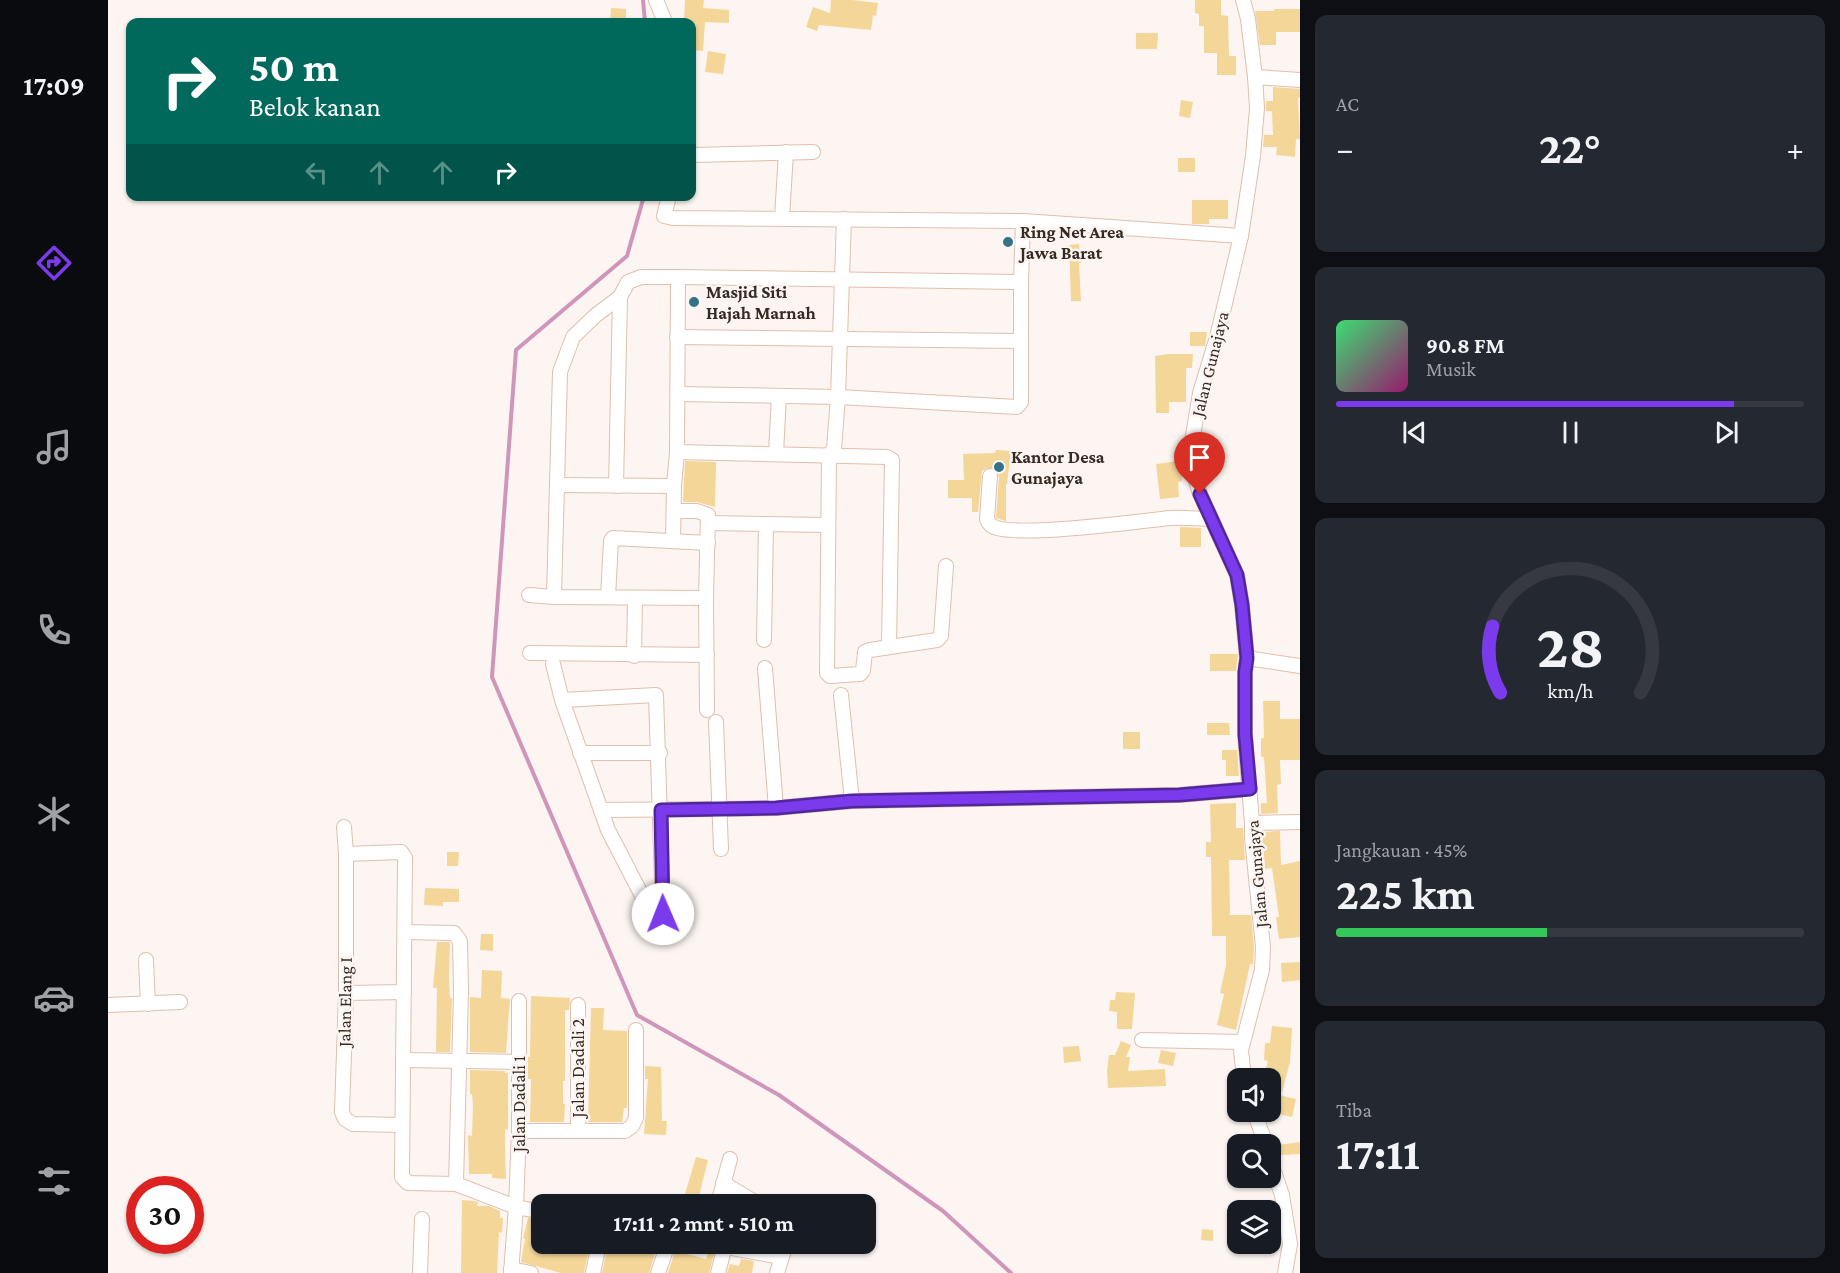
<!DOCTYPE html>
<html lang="id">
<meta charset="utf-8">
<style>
:root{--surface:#171b24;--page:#242831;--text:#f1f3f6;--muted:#9ea1a6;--line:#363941;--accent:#7c3aed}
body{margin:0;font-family:"Crimson Pro",serif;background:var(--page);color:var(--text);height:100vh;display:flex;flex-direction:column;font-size:22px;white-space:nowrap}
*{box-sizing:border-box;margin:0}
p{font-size:20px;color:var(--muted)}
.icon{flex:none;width:33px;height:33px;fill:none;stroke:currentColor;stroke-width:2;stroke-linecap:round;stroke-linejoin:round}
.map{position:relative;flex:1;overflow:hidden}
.panel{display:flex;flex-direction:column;gap:15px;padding:15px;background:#0d0f14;width:540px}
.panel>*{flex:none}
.top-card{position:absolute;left:18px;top:18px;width:570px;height:183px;border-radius:12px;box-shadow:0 2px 4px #0004;background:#00695c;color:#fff;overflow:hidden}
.tools{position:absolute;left:1119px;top:1068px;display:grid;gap:12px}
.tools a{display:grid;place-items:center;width:54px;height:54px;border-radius:12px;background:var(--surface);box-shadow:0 2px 4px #0004;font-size:30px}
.speed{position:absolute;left:18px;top:1176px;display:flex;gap:12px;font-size:30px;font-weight:700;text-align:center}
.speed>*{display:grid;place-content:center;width:78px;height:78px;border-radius:50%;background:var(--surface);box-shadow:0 2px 4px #0004;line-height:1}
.speed .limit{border:9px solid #d22;background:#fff;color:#111}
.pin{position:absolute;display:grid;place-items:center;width:51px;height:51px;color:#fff;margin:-62px -26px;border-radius:50% 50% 50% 0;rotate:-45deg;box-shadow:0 0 6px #0007}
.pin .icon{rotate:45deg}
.me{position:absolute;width:66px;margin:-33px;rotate:359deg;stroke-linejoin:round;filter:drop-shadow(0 0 4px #0008)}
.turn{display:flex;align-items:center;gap:21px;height:126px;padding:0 24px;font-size:27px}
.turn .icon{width:78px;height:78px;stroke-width:2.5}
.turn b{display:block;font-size:42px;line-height:51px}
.lanes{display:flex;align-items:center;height:57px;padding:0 24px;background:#0003;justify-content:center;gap:30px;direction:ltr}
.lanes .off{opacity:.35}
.big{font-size:45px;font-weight:700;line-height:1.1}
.panel .card{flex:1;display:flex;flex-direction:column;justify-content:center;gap:9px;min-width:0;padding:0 21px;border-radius:12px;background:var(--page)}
.panel .dial{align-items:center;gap:0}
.dial svg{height:156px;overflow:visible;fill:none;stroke:var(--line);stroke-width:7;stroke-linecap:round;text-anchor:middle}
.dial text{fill:var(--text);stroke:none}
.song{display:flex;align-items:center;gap:18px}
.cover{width:72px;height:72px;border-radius:9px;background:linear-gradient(135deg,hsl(140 70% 55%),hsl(320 70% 35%))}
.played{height:6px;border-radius:3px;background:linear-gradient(90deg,var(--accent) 85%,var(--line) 85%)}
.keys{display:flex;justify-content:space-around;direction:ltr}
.heat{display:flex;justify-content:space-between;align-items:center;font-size:33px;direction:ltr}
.charge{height:9px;border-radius:4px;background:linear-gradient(90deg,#34c759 45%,var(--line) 0)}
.trip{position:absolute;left:423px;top:1194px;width:345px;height:60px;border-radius:12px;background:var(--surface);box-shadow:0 2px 4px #0004;font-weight:700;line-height:60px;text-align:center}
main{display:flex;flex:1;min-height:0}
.dock{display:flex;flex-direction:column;width:108px;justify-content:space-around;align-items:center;background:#090b0e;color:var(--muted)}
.dock .icon{width:42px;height:42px}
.dock .on{color:var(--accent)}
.dock b{font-size:27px;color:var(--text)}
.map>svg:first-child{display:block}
</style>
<main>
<nav class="dock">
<b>17:09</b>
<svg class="icon on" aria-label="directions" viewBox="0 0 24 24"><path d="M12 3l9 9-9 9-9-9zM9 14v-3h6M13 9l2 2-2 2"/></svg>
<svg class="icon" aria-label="music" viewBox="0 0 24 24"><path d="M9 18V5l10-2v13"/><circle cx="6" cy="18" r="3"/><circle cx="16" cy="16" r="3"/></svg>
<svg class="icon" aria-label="phone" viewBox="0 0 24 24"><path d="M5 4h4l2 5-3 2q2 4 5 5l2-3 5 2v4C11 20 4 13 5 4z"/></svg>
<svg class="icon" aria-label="climate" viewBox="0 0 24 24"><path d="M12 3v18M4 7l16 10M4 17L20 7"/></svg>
<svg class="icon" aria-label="car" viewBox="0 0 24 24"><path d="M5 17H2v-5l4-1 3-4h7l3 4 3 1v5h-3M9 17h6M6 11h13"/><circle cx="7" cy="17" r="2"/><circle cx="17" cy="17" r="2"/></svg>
<svg class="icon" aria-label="filters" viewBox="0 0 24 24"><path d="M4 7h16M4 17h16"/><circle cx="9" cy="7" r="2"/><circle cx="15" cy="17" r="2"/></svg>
</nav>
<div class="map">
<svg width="1192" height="1273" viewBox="0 0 1192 1273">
<rect width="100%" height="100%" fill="#fcf5f1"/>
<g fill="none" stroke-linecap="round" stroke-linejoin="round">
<g stroke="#d095bb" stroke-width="4">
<path d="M535 0 537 22"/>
<path d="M536 196 519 256 408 350 384 677 529 1015 671 1095 835 1211 903 1273"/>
</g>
</g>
<g fill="#f4d698">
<path d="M577 0H596L595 8 621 10V23L597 22 595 51 584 50V22H576Z"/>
<path d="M723 0H744L770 3 768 16 765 15 763 30 711 25 709 31 698 27 705 7 722 13Z"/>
<path d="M1087 0H1113V15L1120 16 1121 56H1128V75H1109V53H1096V26H1091V14L1087 13Z"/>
<path d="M503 8 518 9V22H502Z"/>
<path d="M1166 9H1192V32H1168V45H1152L1147 11H1166Z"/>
<path d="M1028 33H1050L1049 49H1028Z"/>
<path d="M600 51 618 54 615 74 597 72Z"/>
<path d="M1165 87 1192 89V98H1190L1192 139H1188L1187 157 1168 155 1169 147H1155L1156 135H1165L1164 111H1158V101H1165Z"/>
<path d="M1073 100 1085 102 1082 118 1071 116Z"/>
<rect x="1070" y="158" width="17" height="14"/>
<path d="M1084 200H1120V219H1101V224H1084Z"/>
<path d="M971 244 973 263H971L973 301H963L961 245Z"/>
<path d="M1082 332H1099L1097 346H1082Z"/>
<path d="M1060 354H1085L1084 368H1078V402H1061V413H1048L1047 356Z"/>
<path d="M888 450 903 451 899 484H898V521L888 518 891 477 886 468H879L874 471 870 512H864V498H840V480H856L855 454 887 453Z"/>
<path d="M577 461 608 462 607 507 589 502H575Z"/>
<path d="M1072 461 1074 481 1070 482 1071 497 1052 499 1048 464Z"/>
<path d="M1072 527 1093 528V547H1072Z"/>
<path d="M1102 654H1130L1128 671H1102Z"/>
<path d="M1155 701H1172V719H1192V760H1172L1173 784 1169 785 1170 813 1153 814V803H1159L1156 757H1153V738H1156Z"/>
<path d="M1099 723H1121L1122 735H1099Z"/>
<rect x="1015" y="732" width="17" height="17"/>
<path d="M1114 750H1129L1131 776H1118V760H1114Z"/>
<path d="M1128 803V828H1135L1137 860H1121L1122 915H1143L1146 947 1145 964H1142L1128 1030 1109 1025 1116 994 1112 993 1118 965V936H1104L1103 857H1098V842H1103L1102 804Z"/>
<path d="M1172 831 1173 865 1192 861V937L1171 939 1168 917H1171L1164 868 1157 869 1153 832Z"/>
<path d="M339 852H351L350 866H339Z"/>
<path d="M317 888 351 889V902H335V906L316 905Z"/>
<path d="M373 934H385V951L372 950Z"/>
<path d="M329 942H342L341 978 342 998H344L342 1052H328L329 988H325Z"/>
<path d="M1192 962V980L1174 982 1173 963Z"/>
<path d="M374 970 394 971 393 998 402 999 398 1053 362 1052V997L373 998Z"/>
<path d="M1008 992 1027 993 1024 1029H1009V1012L1001 1011 1002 1000H1007Z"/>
<path d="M423 996 462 998 461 1010H457V1081H455V1104H457L456 1122H422L423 1079H420V1057H422Z"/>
<path d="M483 1008H496L495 1030 519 1031V1108H516L514 1122H480Z"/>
<path d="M1164 1026 1184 1028 1182 1062 1174 1092 1164 1089 1165 1083H1162V1078H1155L1160 1061 1156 1060 1157 1043H1162Z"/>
<path d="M1013 1041 1023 1045 1018 1057H1022L1020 1071 1057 1069 1058 1086 1000 1088 999 1071 1001 1055H1007Z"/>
<path d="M971 1046 973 1061 956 1063 955 1047Z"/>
<path d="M1053 1050 1068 1053 1065 1066 1050 1063Z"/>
<path d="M537 1066 553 1067 554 1121H559L558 1135 536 1134 540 1079H537Z"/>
<path d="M362 1070 397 1071V1073H400V1130L397 1129V1151L398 1179 384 1178V1174H361L360 1135 364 1136 365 1105 364 1094H362Z"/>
<path d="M1166 1094 1188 1099 1184 1117 1162 1112Z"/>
<path d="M1192 1142V1154L1172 1155 1170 1145Z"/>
<path d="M588 1157 600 1160 589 1204H574Z"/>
<path d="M354 1200 366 1201 370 1202 369 1206H381L392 1211V1218H395L394 1233 391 1232 389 1273H353Z"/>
<path d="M420 1218 434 1222V1244H482L476 1273H453L413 1262 417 1239 415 1238Z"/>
<path d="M1094 1229 1105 1230V1241L1093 1240Z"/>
<path d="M500 1244H549L548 1246 549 1247 541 1273H494Z"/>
<path d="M567 1251 598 1259 600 1253 606 1254 601 1273H560Z"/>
<path d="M633 1259 646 1261 644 1273H619L622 1264 631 1266Z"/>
</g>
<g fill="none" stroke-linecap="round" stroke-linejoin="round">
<g stroke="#e0bfad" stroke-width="16">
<g id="street">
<path d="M548 0 557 22"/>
<path d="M1135 0 1140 19 1147 77 1149 108 1145 156 1133 236 1109 337 1092 393 1083 448 1086 473 1092 494 1129 575 1134 605 1139 658 1137 673V734L1144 823V838L1155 947 1154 970 1133 1050 1136 1078"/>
<path d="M1147 77 1192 80"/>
<path d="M584 155 705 152"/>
<path d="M561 196 556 216 565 218 915 221 1133 236"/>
<path d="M674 218 678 152"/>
<path d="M736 219 730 397 726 449 721 455 719 673 722 676 752 674 755 671 757 652 762 650 829 640 833 636 838 566"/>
<path d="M913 282 915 221"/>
<path d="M512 297 488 315 465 337 452 372 446 597 598 598"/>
<path d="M569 337 913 341"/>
<path d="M569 452 779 457 784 460 781 647"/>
<path d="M668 453 671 396"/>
<path d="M882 476 879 519C880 522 881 524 884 526 905 539 1031 521 1062 518 1075 517 1090 519 1103 519"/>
<path d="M449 485 566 486"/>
<path d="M508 486 512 297 520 282 533 277H570L913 282V402L909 407 730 397 570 394"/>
<path d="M566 511H589L600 515 598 598 599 710"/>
<path d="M601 523 719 525"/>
<path d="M565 541 566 486 569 452 570 277"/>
<path d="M421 595 446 597"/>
<path d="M500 597 503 541 505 538 600 543"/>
<path d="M656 640 658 524"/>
<path d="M422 653 599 655"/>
<path d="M526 656 527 598"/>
<path d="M1139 658 1192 666"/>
<path d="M445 664 454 700 500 830 544 915 549 918 555 914 548 695 454 700"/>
<path d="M657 668 668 808"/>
<path d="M733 695 744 801"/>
<path d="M608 722 613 849"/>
<path d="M472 753H552"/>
<path d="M493 810 611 809 668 808 744 801 1071 795 1142 789"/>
<path d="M1144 823 1192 822"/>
<path d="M236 827 238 854V993L234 1112 237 1119 245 1124 294 1125"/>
<path d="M238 854 293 852 297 858 294 1177 300 1183 348 1184 408 1207 434 1212"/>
<path d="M297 932 346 933 352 941 353 992 348 1184"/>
<path d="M38 960 40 1004"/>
<path d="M238 993 296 992"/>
<path d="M0 1005 72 1002"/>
<path d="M470 1005V1131"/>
<path d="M1034 1040 1135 1042"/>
<path d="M295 1060 411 1062"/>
<path d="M1146 1112 1158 1144"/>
<path d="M411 1131H517L524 1126 528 1118V1030"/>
<path d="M1162 1160 1174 1195 1182 1244 1177 1273"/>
<path d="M615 1183 650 1204"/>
<path d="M610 1204 622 1159"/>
<path d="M601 1244 673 1257"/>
<path d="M403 1269 423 1273"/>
<path d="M312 1273 314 1219"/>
<path d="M403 1273 408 1207 411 1131V1001"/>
<path d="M485 1273 491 1244"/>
<path d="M550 1273 560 1244"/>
<path d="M610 1273 617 1246"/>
<path d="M669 1273 678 1244"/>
</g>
</g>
<use href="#street" stroke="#fff" stroke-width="14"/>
</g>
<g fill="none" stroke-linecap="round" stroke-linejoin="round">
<g stroke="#51269a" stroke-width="15">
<path id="route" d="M555 914 553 810 668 808 744 801 1071 795 1142 789 1137 734V672L1139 658 1134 605 1129 575 1092 494"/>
</g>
<use href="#route" stroke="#7c3aed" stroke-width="10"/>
</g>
<g fill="#347288" stroke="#fcf5f1" stroke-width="2">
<circle cx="900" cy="242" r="6"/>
<circle cx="586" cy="302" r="6"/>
<circle cx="891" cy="467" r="6"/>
</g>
<g text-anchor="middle" stroke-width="5" stroke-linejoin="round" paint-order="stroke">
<g font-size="18" font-weight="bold" fill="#372a23" stroke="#fcf5f1" text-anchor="start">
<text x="912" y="238">Ring Net Area<tspan x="912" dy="21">Jawa Barat</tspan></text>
<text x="598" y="298">Masjid Siti<tspan x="598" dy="21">Hajah Marnah</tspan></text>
<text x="903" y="463">Kantor Desa<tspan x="903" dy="21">Gunajaya</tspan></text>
</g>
<g font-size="18" fill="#372a23" stroke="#fcf5f1">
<text transform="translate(1102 364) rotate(-76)" y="6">Jalan Gunajaya</text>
<text transform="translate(1149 874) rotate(-95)" y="6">Jalan Gunajaya</text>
<text transform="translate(237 1002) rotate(-89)" y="6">Jalan Elang I</text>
<text transform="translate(470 1068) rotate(-90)" y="6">Jalan Dadali 2</text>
<text transform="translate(411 1104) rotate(-90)" y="6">Jalan Dadali 1</text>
</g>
</g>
</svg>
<div class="tools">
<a><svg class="icon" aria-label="sound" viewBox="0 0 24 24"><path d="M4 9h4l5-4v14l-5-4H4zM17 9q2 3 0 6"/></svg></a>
<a><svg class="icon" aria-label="search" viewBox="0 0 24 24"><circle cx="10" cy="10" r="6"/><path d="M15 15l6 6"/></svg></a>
<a><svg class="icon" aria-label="layers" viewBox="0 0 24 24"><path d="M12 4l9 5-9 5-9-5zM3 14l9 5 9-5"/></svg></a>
</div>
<div class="speed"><div class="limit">30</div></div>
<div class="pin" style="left:1092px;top:494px;background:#d93025"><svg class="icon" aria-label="arrive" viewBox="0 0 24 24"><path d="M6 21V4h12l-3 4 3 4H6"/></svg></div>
<svg class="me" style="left:555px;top:914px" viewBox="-20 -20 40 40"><circle r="19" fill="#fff"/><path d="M0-13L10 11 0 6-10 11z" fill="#7c3aed"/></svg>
<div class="trip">17:11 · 2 mnt · 510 m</div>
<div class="top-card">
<div class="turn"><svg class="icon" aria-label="right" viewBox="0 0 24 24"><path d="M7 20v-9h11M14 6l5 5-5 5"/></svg><div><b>50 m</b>Belok kanan</div></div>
<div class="lanes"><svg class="icon off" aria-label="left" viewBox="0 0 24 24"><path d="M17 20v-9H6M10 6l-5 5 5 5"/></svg><svg class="icon off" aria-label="ahead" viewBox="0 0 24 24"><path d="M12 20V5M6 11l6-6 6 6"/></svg><svg class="icon off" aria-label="ahead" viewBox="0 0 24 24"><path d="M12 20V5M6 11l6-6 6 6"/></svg><svg class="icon" aria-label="right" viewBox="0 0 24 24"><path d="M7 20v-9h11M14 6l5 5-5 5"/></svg></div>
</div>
</div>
<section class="panel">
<div class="card"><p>AC</p>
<div class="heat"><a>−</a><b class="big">22°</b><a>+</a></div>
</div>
<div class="card">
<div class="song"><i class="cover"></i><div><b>90.8 FM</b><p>Musik</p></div></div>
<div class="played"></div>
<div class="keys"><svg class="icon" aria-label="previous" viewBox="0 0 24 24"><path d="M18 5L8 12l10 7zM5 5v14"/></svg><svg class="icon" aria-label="pause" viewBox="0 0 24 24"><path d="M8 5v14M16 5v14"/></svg><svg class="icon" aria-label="next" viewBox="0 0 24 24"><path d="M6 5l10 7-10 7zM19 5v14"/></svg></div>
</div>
<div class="card dial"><svg viewBox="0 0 100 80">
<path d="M14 69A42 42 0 1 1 86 69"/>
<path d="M14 69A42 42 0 0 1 10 35" stroke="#7c3aed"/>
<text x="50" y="56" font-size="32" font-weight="700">28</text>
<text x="50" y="72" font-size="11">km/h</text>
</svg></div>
<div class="card"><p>Jangkauan · 45%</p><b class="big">225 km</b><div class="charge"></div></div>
<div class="card"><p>Tiba</p><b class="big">17:11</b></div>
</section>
</main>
